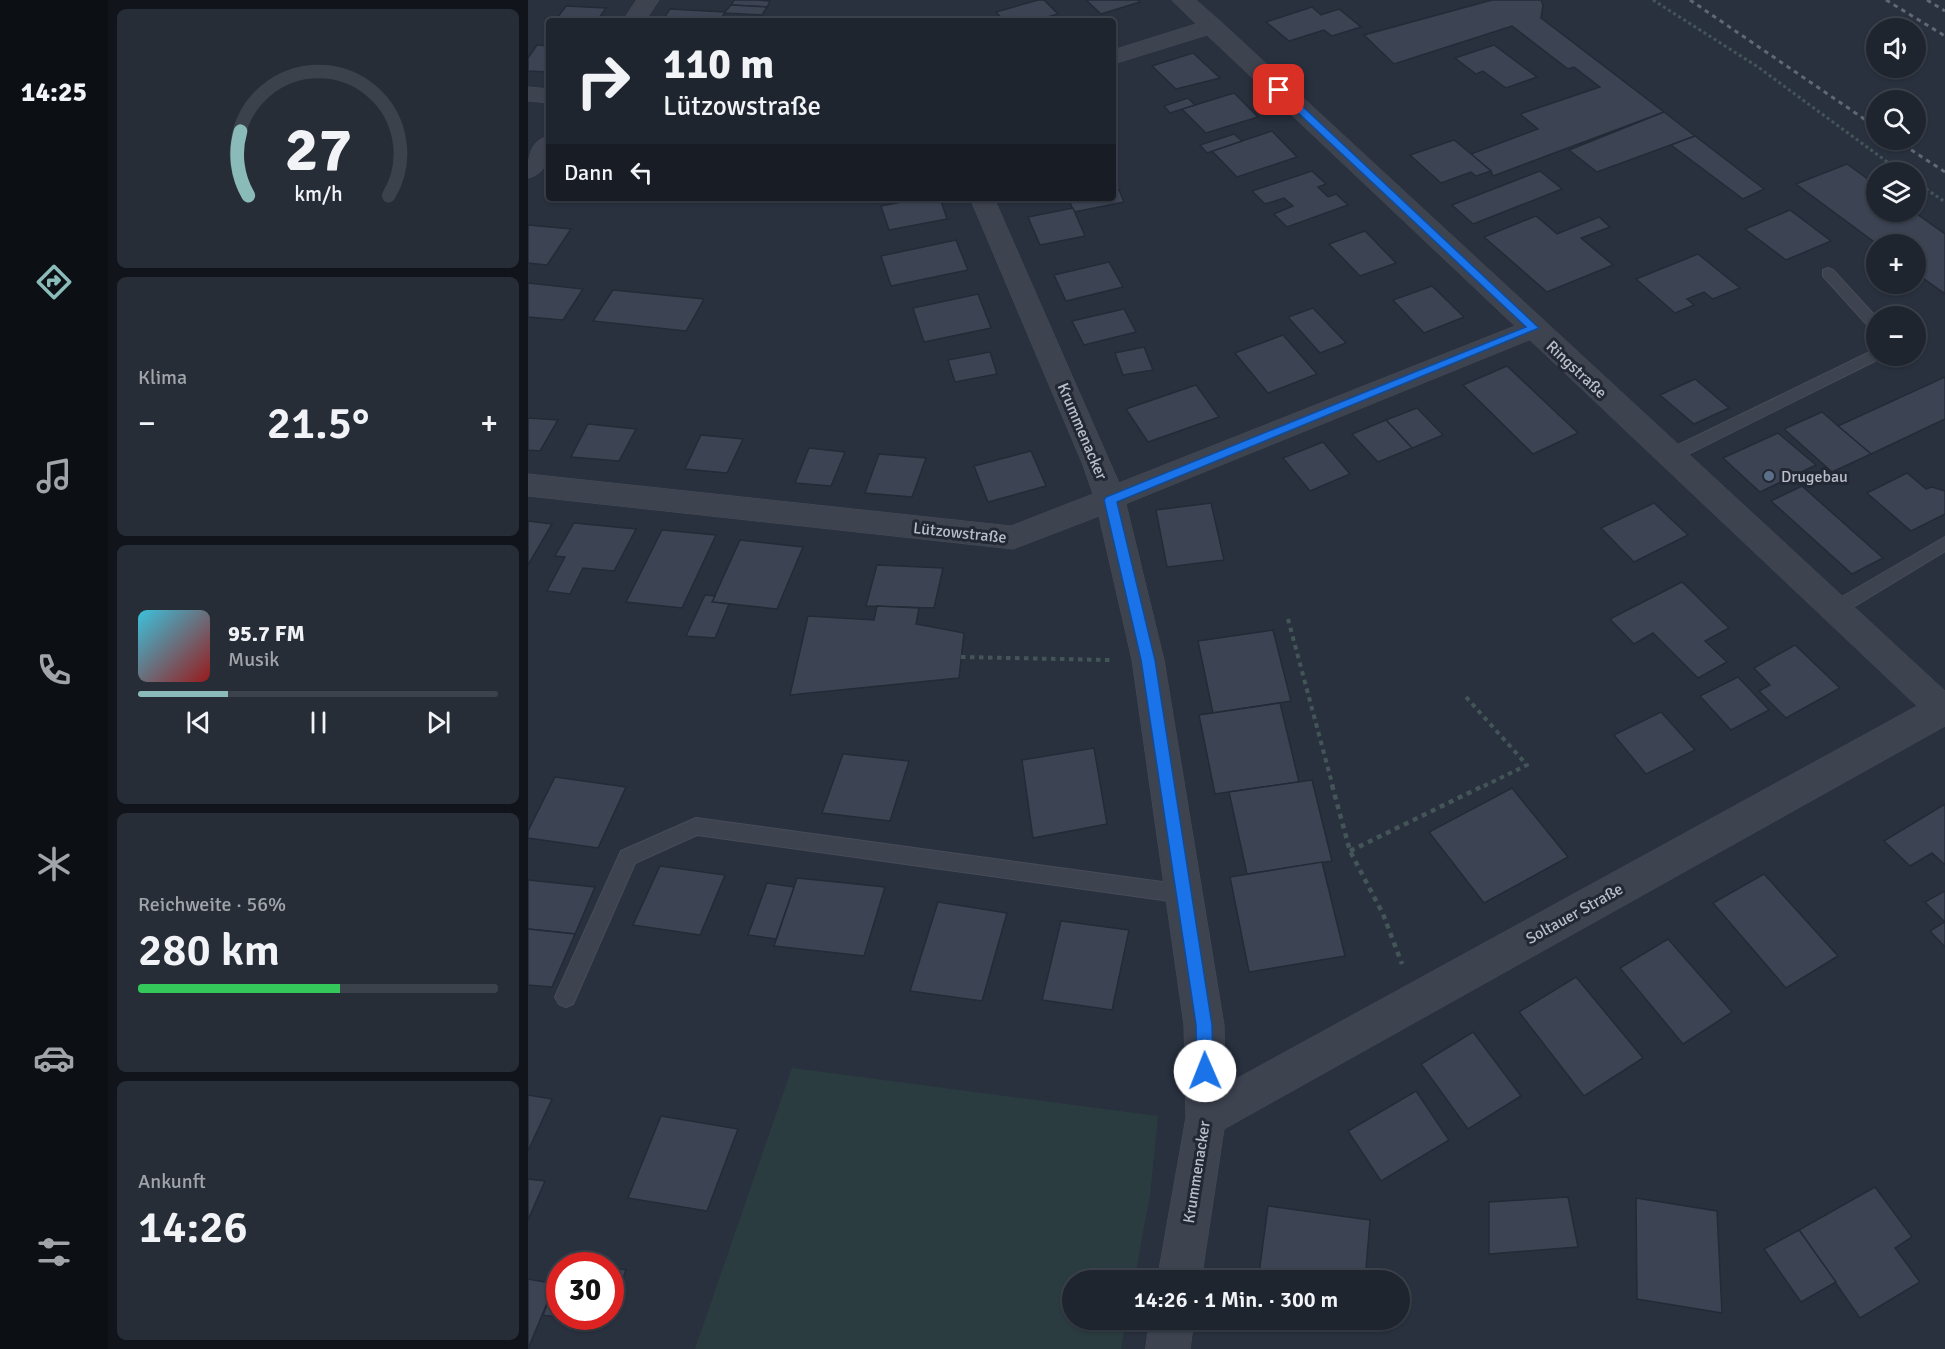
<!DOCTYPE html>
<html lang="de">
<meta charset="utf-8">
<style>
:root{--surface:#1f252f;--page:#272d37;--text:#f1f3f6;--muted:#a1a5aa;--line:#3c424b;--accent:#8bbbb9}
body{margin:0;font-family:Signika,sans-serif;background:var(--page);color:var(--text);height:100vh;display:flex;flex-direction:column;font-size:22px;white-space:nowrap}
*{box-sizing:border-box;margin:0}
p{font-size:20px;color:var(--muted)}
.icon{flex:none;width:33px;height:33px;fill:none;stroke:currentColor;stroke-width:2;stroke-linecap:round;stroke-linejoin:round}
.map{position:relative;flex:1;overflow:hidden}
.sheet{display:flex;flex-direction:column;gap:9px;padding:9px;background:#11141a;width:420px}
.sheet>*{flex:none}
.top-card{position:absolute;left:18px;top:18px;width:570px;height:183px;border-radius:6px;box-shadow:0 2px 4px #0004,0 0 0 2px var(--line);background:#1f252f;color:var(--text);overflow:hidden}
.buttons{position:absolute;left:1338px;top:18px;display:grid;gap:12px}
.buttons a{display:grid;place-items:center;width:60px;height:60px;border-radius:50%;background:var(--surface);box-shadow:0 2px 4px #0004,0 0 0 2px var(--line);font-size:30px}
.speed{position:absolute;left:18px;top:1252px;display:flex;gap:12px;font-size:30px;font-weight:700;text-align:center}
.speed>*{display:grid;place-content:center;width:78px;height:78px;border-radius:50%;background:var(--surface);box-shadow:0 2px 4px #0004,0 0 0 2px var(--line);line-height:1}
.speed .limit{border:9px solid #d22;background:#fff;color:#111}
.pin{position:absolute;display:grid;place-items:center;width:51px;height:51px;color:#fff;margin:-26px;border-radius:12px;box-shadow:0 3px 9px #0006}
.me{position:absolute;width:66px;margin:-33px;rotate:359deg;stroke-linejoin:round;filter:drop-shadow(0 0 4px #0008)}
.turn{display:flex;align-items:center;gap:21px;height:126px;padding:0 18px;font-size:27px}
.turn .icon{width:78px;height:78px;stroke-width:2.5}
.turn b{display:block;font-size:42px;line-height:51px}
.then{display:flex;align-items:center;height:57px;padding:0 18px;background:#0003;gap:12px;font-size:22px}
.big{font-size:45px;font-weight:600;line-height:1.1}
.sheet .card{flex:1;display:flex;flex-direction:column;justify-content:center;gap:9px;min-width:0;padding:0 21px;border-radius:9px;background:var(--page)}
.sheet .dial{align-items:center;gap:0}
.dial svg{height:156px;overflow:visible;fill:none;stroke:var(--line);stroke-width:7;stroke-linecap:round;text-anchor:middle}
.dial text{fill:var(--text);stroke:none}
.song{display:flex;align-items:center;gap:18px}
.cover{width:72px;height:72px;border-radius:9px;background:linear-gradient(135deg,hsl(190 70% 55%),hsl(0 70% 35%))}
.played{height:6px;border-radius:3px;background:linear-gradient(90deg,var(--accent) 25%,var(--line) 25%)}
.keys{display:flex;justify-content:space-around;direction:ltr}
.heat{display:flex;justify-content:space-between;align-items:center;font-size:33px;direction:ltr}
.charge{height:9px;border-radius:4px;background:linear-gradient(90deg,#34c759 56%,var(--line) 0)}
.trip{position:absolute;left:534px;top:1270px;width:348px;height:60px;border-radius:30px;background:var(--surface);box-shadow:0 2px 4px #0004,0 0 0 2px var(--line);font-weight:600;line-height:60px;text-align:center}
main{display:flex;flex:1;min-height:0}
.tab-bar{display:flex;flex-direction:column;width:108px;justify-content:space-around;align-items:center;background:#0c0f13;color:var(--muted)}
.tab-bar .icon{width:42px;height:42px}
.tab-bar .active{color:var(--accent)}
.tab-bar b{font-size:27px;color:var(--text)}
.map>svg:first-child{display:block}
</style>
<main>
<nav class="tab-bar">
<b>14:25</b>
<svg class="icon active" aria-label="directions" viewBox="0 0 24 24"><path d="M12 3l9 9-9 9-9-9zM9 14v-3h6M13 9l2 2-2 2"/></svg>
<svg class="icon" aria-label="music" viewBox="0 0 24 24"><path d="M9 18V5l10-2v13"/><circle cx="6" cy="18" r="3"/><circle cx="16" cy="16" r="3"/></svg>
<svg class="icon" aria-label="phone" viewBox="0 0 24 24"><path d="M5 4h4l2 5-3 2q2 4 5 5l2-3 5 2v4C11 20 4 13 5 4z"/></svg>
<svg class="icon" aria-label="climate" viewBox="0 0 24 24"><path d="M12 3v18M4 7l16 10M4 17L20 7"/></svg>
<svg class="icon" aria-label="car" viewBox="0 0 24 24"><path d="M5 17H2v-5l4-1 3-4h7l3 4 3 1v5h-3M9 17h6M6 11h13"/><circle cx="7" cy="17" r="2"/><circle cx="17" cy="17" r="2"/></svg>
<svg class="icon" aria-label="filters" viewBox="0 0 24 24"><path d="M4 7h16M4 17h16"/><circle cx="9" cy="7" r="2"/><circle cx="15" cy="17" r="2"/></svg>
</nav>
<section class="sheet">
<div class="card dial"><svg viewBox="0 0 100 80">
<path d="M14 69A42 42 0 1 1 86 69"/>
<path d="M14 69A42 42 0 0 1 10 36" stroke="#8bbbb9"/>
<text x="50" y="56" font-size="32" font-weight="700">27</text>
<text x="50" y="72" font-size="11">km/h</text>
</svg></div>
<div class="card"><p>Klima</p>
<div class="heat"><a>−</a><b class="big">21.5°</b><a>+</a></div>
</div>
<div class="card">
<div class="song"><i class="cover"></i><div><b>95.7 FM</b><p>Musik</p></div></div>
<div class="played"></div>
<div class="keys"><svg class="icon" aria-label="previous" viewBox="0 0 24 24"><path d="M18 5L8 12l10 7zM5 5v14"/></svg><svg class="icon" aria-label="pause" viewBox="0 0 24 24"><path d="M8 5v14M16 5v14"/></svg><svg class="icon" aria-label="next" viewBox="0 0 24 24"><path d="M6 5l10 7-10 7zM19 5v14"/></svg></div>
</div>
<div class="card"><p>Reichweite · 56%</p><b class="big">280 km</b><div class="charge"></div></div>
<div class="card"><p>Ankunft</p><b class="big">14:26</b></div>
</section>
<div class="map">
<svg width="1417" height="1349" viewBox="0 0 1417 1349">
<rect width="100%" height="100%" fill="#29313f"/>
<path fill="#2b3c40" d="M264 1068 630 1116 622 1195 606 1281H544V1320H598L593 1349H167Z"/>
<g fill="#3c4454" stroke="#242a36" stroke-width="1.5">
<path d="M206 0H229L242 1 239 7 203 5Z"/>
<path d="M510 0H516L530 14 506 21H476L468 12Z"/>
<path d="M558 0H610L612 2 573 14Z"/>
<path d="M964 0H1013L1015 5 1013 18 1136 112 965 176 963 171 943 154 1010 129 992 114 1072 87 1046 67 1040 69 984 26 866 64 836 35Z"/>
<path d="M203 5 239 7 234 15 196 13Z"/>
<path d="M38 6 78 8 69 21H27Z"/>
<path d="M784 7 793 15 811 9 833 27 804 36 796 30 761 41 738 22Z"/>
<path d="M142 9 197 12 192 21H134Z"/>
<path d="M9 45 21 46V72L0 71V58Z"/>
<path d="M966 45 1009 77 978 88 955 71 948 74 927 58Z"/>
<path d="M665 53 692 78 648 89 624 66Z"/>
<path d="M706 93 730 117 678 133 654 109Z"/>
<path d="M660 98 667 105 642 113 636 106Z"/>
<path d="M1136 112 1167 136 1069 172 1041 150Z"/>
<path d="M744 131 769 157 709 177 684 151Z"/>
<path d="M706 134 714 141 679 153 672 145Z"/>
<path d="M1167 136 1236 189 1215 199 1143 145Z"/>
<path d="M926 140 943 154 963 171 948 176 943 172 913 183 882 155Z"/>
<path d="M1319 164 1348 185V212H1386L1417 234V294L1388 273V244H1349L1268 184Z"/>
<path d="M784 171 798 184 790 187 800 197 808 194 820 205 759 227 746 214 765 206 756 198 737 204 724 191Z"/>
<path d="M1012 171 1034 189 945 224 924 205Z"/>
<path d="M591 190 596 202 546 212 541 200 585 198V191Z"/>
<path d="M309 198H349L347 203Z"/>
<path d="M373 198H412L419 219 361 230 353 206 374 202Z"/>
<path d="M545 208 557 236 512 245 500 217Z"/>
<path d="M1262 210 1303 241 1258 260 1217 229Z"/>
<path d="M1008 216 1029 234 1071 217 1082 227 1053 238 1085 265 1019 292 956 237Z"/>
<path d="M0 225 43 229 19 265 0 263Z"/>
<path d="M837 231 868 263 832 276 801 244Z"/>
<path d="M428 240 440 270 363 286 353 256Z"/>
<path d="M1170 254 1212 288 1185 299 1176 292 1159 299 1166 305 1147 313 1108 279Z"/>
<path d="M581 262 595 287 538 301 526 275Z"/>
<path d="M0 283 55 289 35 320 0 317Z"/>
<path d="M904 286 936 317 896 333 865 300Z"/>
<path d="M85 290 176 299 158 331 65 321Z"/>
<path d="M450 294 463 328 396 342 385 308Z"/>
<path d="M785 308 818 343 792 353 760 317Z"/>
<path d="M596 309 608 332 556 345 544 321Z"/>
<path d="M755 335 789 374 740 393 707 353Z"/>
<path d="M616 347 625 370 595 375 587 353Z"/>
<path d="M462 352 469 374 427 382 420 360Z"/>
<path d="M979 366 1050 433 1005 454 935 385Z"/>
<path d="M1417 377V419L1343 454 1310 426Z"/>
<path d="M1167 379 1201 408 1166 424 1132 395Z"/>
<path d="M668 385 691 417 620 442 598 409Z"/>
<path d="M889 408 915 435 884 448 858 420Z"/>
<path d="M1294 412 1310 426 1343 454 1304 472 1256 429Z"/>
<path d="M0 418 30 420 12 451 0 450Z"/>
<path d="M858 420 884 448 850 462 824 434Z"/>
<path d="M60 424 108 429 91 461 43 457Z"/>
<path d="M1250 433 1288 465 1232 492 1195 458Z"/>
<path d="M173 435 215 439 199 473 157 469Z"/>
<path d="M795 442 822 474 782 491 755 458Z"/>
<path d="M281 448 317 452 303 486 267 483Z"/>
<path d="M503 451 518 486 460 502 446 466Z"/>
<path d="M351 454 398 458 384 497 337 493Z"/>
<path d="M1379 473 1398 489 1404 487 1417 491V514L1383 531 1339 493Z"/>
<path d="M1274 486 1355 558 1324 574 1243 501Z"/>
<path d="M683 503 696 560 639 567 628 510Z"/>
<path d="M1126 503 1160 535 1106 562 1073 528Z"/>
<path d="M0 521 24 524 0 565Z"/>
<path d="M46 523 108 529 86 571 55 568 42 594 19 591 37 557 27 556Z"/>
<path d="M134 530 188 535 154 608 98 602Z"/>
<path d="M212 540 275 547 249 609 184 602Z"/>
<path d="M349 565 415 568 406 608 338 606Z"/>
<path d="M1154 582 1201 628 1177 641 1199 662 1170 678 1125 633 1106 644 1082 619Z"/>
<path d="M177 595 187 596 184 602 201 604 187 638 158 636Z"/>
<path d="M349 606 391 608 388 624 436 633 431 678 262 695 280 616 346 620Z"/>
<path d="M745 630 763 701 685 713 670 641Z"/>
<path d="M1267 645 1312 688 1258 718 1231 691 1242 685 1226 668Z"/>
<path d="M1210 677 1241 710 1203 730 1172 696Z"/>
<path d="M752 703 771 782 687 794 671 715Z"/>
<path d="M1133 712 1167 750 1118 774 1086 735Z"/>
<path d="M566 748 579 824 505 838 494 760Z"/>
<path d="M315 754 381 761 362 821 294 813Z"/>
<path d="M27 777 98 787 70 848 0 838V831Z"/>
<path d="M784 780 804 861 719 874 701 792Z"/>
<path d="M984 788 1040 857 956 903 901 832Z"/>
<path d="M1417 804V865L1404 853 1382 866 1356 841Z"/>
<path d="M794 862 817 956 721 972 702 877Z"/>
<path d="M132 866 197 875 172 935 105 925Z"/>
<path d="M1236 874 1310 956 1258 988 1185 903Z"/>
<path d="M269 878 357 887 336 956 246 946Z"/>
<path d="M0 880 67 887 47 934 0 929Z"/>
<path d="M239 883 266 887 248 939 220 935Z"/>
<path d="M1417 891V922L1397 902Z"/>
<path d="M410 902 479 913 454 1001 382 991Z"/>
<path d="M533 921 601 930 584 1010 514 1000Z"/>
<path d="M1417 922V947L1402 931Z"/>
<path d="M0 929 47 934 24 987 0 985Z"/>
<path d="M1140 939 1204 1012 1155 1044 1092 968Z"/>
<path d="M1048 977 1115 1058 1056 1096 991 1012Z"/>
<path d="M945 1032 993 1096 940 1129 893 1064Z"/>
<path d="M888 1091 921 1140 853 1181 820 1131Z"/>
<path d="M0 1095 24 1099 0 1151Z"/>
<path d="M133 1116 210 1129 179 1211 100 1198Z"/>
<path d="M0 1179 17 1181 0 1220Z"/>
<path d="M1347 1187 1384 1237 1367 1248 1392 1282 1332 1318 1271 1230Z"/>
<path d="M1040 1197 1050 1247 961 1254V1202Z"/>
<path d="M1108 1198 1189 1211 1194 1313 1109 1299Z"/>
<path d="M740 1206 842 1220 837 1281H730Z"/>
<path d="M1271 1230 1308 1282 1273 1302 1236 1249Z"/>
<path d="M37 1260 75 1266H34Z"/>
<path d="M82 1267 98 1270 82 1312Z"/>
<path d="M32 1273V1317H80L78 1324 15 1315Z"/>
<path d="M0 1279 27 1284 0 1349Z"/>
</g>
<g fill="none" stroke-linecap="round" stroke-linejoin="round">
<g stroke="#474c58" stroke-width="2">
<g id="service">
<path d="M1300 268 1305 270 1348 317V331L1343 329 1295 276V270Z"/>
<path d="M1348 349V356H1355L1353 358 1148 460 1142 462 1134 456 1136 452Z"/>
<path d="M1417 537V551L1312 615H1300L1297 610 1300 605Z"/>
<path d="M168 818 656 885 663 888 666 894 663 900 656 903 169 835 107 863 45 1004 38 1007 31 1004 27 997 93 851Z"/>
</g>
</g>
<g stroke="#474c58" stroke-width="1">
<g id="minor">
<path d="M109 0H131L117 21H95Z"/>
<path d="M644 0H668L692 21 1417 691V726L696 1129 673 1281H629L658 1117 656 1025 604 660 571 516 485 549 0 496V474L483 526 565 494 555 465 442 198H466L591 483 987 326 679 35 585 64V50L668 24ZM1002 340 1389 706 697 1085 696 1025 636 660 598 504Z"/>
<path d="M0 87 21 89V103L0 101Z"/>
<path d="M21 136C21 154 21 173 0 178 0 160 0 141 21 136Z"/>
<path d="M622 1320H666L662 1349H618Z"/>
</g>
</g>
<g stroke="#445558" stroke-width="3" stroke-dasharray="3 3" stroke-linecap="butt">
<path d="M1125 0 1230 67 1373 172"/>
<path d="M1388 182 1417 202"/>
</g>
<g stroke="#445558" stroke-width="4" stroke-dasharray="4.5 4.5" stroke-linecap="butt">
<path d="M760 619 805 787"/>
<path d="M433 657 582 660"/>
<path d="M938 697 999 765 954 787"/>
</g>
<g stroke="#445558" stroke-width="4.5" stroke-dasharray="5 5" stroke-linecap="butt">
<path d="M804 785 822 851 855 914 874 964"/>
<path d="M822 851 957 785"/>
</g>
<use href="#service" fill="#3d434f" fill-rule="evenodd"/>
<use href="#minor" fill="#3d434f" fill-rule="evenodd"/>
<g stroke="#606775" stroke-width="3" stroke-dasharray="4.5 4.5" stroke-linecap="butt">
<path d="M1162 0 1348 127"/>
<path d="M1358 0 1417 36"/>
<path d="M1399 0 1417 11"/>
<path d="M1368 140 1417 172"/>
</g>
</g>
<path fill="#1a73e8" stroke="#114b97" stroke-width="1.5" d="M748 88H755L1011 328 589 502 627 660 684 1025 685 1071 683 1077 677 1079 671 1077 669 1071 668 1025 613 660 576 500 578 497 998 327 748 92Z"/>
<circle fill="#5c6f8a" stroke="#222834" stroke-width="2" cx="1241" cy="476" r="6"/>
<g text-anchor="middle" stroke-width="6" stroke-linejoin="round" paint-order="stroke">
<g font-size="16" fill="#babec9" stroke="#222834">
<text transform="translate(1049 369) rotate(43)" y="6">Ringstraße</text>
<text transform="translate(555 431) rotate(67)" y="6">Krummenacker</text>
<text transform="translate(432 532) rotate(6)" y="6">Lützowstraße</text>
<text transform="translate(1046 913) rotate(-29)" y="6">Soltauer Straße</text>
<text transform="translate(668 1172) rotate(-81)" y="6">Krummenacker</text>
</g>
<g font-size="16" fill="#babec9" stroke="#222834" text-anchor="start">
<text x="1253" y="482">Drugebau</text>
</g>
</g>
</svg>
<div class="buttons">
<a><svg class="icon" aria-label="sound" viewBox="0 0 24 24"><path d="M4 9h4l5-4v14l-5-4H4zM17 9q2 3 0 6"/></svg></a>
<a><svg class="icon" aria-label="search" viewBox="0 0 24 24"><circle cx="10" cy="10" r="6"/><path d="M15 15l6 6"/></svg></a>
<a><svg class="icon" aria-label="layers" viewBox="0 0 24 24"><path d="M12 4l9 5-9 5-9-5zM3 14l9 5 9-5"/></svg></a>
<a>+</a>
<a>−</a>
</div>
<div class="speed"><div class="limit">30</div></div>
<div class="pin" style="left:751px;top:90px;background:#d93025"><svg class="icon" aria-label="arrive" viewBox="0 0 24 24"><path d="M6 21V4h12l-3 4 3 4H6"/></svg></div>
<svg class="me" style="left:677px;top:1071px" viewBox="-20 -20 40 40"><circle r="19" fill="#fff"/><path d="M0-13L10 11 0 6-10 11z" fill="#1a73e8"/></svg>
<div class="trip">14:26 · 1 Min. · 300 m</div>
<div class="top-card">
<div class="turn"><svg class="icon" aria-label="right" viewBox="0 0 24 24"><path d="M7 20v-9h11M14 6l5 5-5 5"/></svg><div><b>110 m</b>Lützowstraße</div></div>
<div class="then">Dann<svg class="icon" aria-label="left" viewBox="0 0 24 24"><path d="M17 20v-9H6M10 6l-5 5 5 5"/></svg></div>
</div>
</div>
</main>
